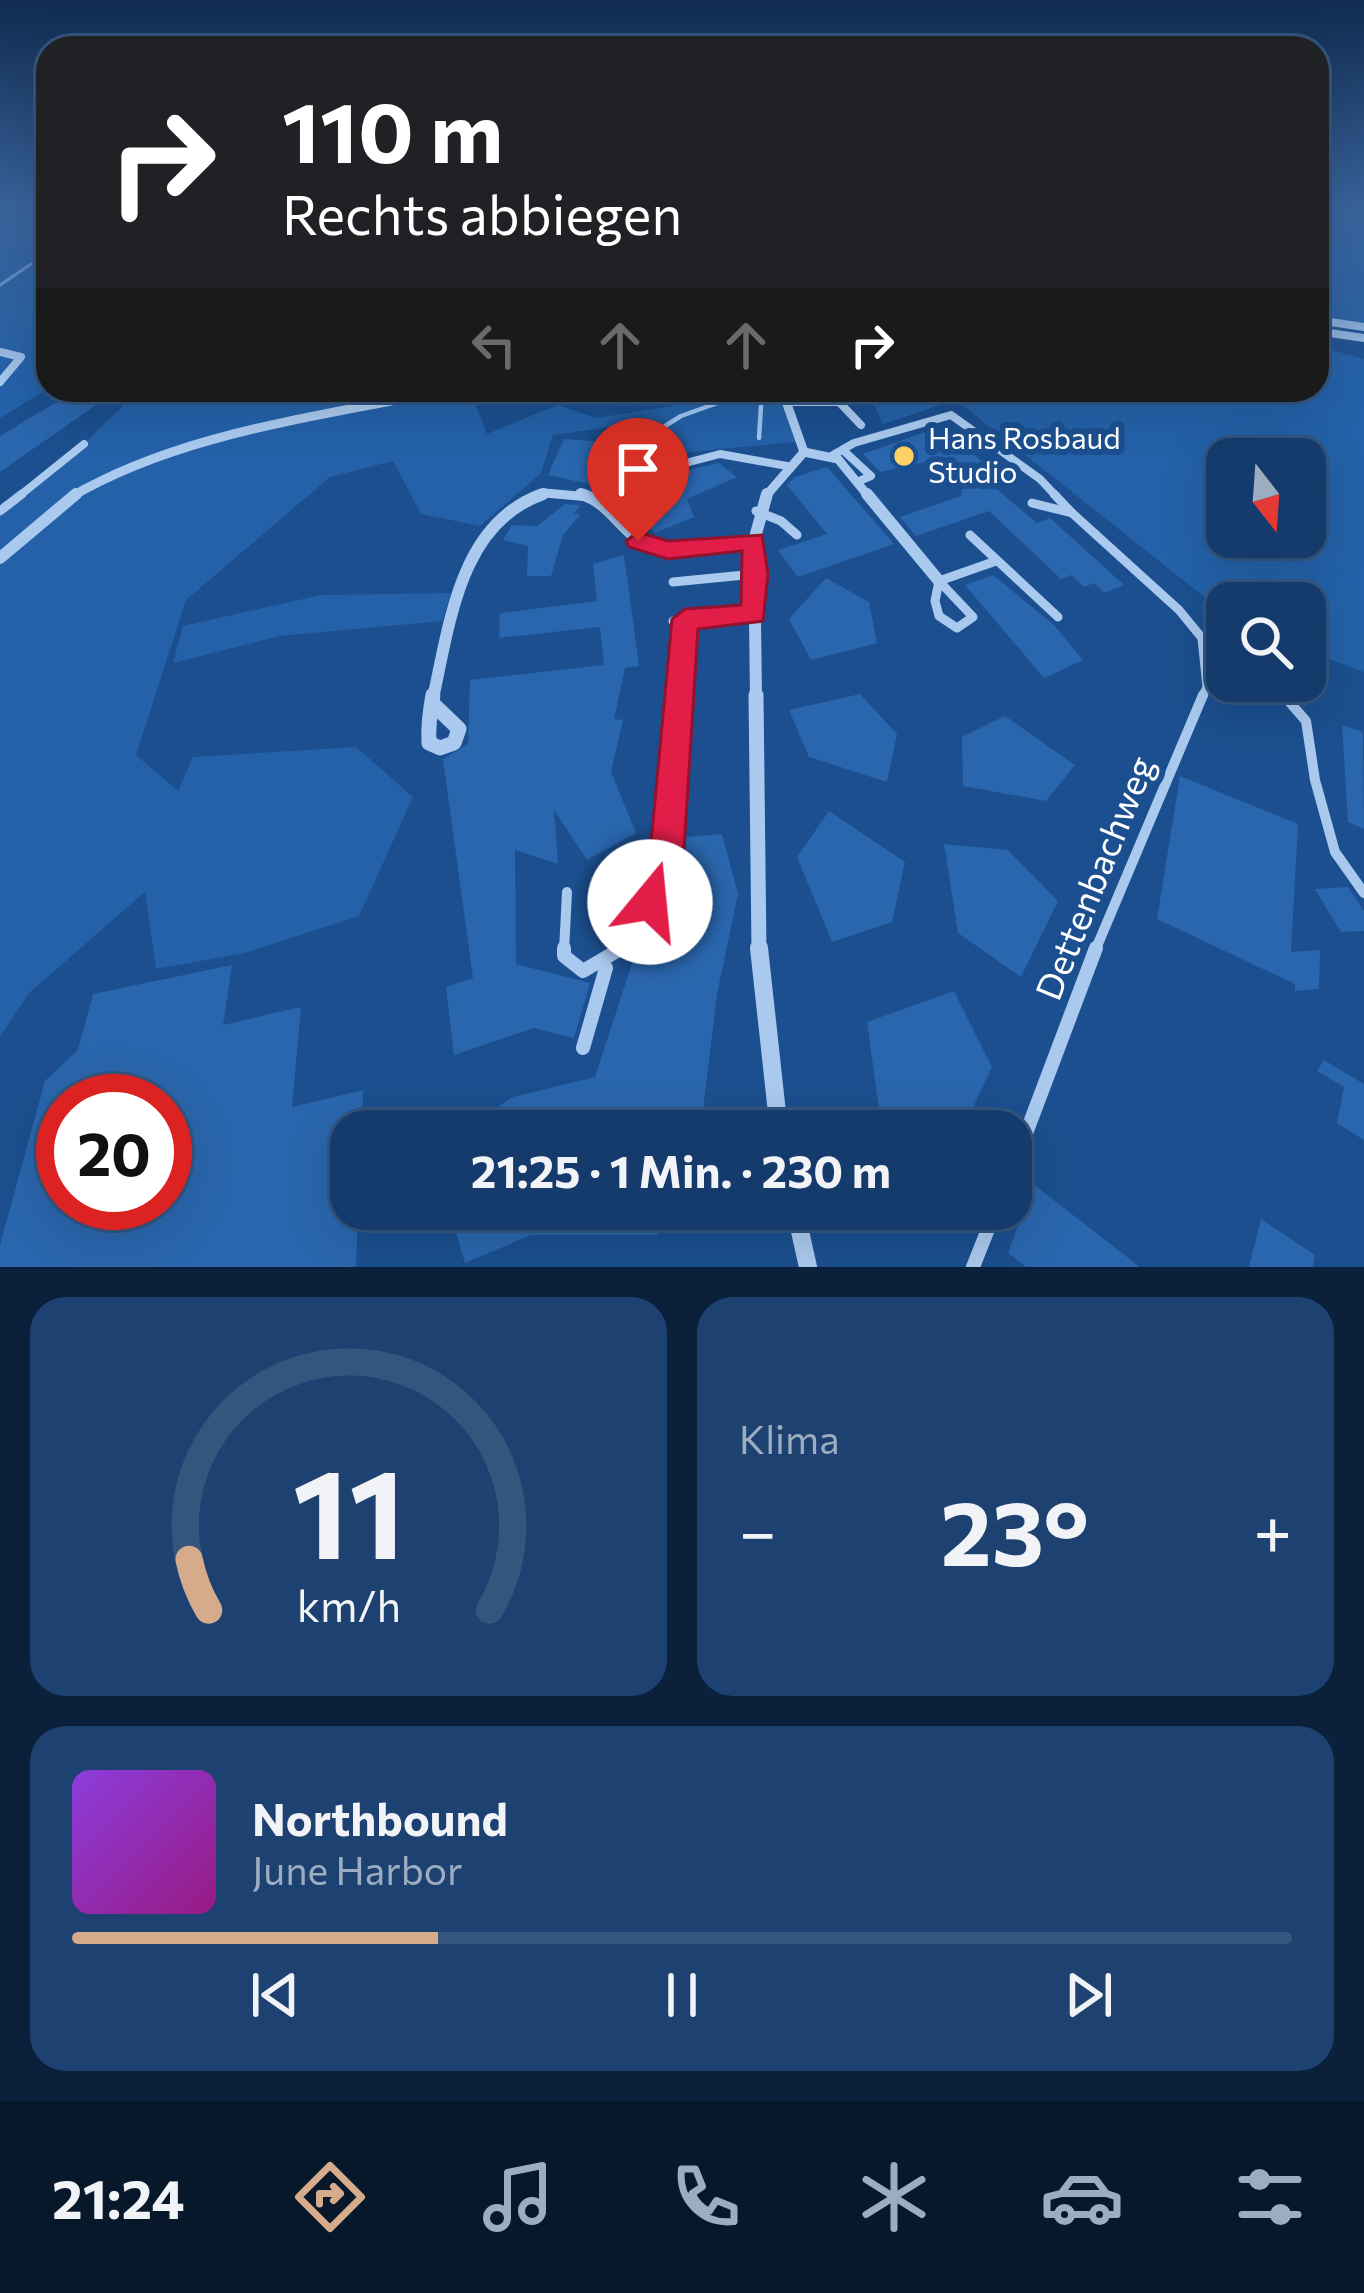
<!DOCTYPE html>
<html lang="de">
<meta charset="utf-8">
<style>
:root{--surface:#143b6b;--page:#1d4271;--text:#f1f3f6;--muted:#9dadc1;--line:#33557e;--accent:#d6ab8b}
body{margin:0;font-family:Commissioner,sans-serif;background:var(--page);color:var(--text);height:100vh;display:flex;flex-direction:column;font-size:45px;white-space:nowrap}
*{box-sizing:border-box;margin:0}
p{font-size:39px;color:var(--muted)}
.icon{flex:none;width:66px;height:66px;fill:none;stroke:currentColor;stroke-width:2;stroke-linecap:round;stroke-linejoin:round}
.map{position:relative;height:1267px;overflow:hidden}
.drawer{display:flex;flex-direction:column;gap:30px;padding:30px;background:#0b203b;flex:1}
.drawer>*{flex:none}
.top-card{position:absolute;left:36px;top:36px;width:1293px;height:366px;border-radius:36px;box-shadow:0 12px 48px #0002,0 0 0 3px var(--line);background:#202124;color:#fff;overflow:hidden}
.needle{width:78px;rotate:163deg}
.fabs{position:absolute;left:1206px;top:438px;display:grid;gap:24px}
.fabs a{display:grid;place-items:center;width:120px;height:120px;border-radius:24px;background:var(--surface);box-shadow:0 12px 48px #0002,0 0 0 3px var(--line);font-size:60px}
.speed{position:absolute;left:36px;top:1074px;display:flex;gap:24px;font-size:60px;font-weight:700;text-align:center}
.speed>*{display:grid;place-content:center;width:156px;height:156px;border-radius:50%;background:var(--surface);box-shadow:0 12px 48px #0002,0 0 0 3px var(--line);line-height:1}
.speed .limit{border:18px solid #d22;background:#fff;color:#111}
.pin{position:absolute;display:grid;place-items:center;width:102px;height:102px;color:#fff;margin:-123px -51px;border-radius:50% 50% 50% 0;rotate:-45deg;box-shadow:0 0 12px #0007}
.pin .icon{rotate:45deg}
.me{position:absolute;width:132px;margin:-66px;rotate:17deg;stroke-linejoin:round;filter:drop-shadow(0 0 9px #0008)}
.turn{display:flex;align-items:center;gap:42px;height:252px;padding:0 48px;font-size:54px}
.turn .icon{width:156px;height:156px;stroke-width:2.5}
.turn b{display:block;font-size:84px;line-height:102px}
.lanes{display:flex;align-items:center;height:114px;padding:0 48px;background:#0003;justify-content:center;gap:60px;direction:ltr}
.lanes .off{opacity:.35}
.big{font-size:90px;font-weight:700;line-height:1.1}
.drawer .card{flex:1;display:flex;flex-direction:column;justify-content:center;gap:18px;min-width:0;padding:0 42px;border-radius:36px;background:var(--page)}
.drawer .dial{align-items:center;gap:0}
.dial svg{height:312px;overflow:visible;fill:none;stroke:var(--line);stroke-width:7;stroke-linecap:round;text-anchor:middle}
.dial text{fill:var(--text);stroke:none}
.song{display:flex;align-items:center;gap:36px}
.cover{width:144px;height:144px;border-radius:18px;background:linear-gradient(135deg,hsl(270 70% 55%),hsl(310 70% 35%))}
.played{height:12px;border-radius:6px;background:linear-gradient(90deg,var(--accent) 30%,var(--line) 30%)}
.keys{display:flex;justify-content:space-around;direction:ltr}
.heat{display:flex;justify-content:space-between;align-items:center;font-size:66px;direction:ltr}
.drawer .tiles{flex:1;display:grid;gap:30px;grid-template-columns:1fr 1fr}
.card:last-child{grid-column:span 2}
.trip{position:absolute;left:330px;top:1110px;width:702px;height:120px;border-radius:36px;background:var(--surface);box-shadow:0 12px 48px #0002,0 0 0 3px var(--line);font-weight:700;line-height:120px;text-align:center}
.menu{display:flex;height:192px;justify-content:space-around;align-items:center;background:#08182b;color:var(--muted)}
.menu .icon{width:84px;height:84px}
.menu .on{color:var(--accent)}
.menu b{font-size:54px;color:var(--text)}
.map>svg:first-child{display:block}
</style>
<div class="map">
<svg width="1364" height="1267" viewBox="0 0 1364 1267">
<rect width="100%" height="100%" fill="#1b4f8f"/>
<g fill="#2461a8" fill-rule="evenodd">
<path d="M0 207H48V389L0 418V382L5 376H0Z"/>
<path d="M1317 207H1364V327L1317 320Z"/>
<path d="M1317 346 1364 359V672L1305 650V603H1227V615L956 400 883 424 867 390H1317ZM1227 459H1305V537H1227Z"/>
<path d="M139 390H470L487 434 558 405 596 418 673 406 666 390H777L797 442 680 453 644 422 553 435 541 473 480 526 421 514 393 461 330 477 186 600 136 755 178 791 193 757 356 747 413 797 359 916 245 953 156 969 145 892 29 993 0 1037V511L84 444Z"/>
<path d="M451 593 442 621 280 636 173 663 183 626 321 595Z"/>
</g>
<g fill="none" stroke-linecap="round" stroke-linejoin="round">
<path stroke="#9cc4f0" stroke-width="3" d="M0 285 31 264"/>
<g stroke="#9cc4f0" stroke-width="4.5">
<path d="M662 428 681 416 754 390"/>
<path d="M759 438 762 390"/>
</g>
</g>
<g fill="#2a66ad" fill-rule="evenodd">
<path d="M75 391 106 398 0 472V436Z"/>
<path d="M942 426 988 467 1000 463 1014 474 991 484 1037 523 1050 518 1124 585 1105 593 1094 583 1084 587 1071 575 1061 579 989 511 916 536 900 517 961 496 965 472 949 457 880 472 863 454Z"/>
<path d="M642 435 667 459 648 466 652 478 719 463 737 477 687 499 694 517 655 533 612 489 548 475 564 439 619 443Z"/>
<path d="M827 467 894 544 798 577 778 550 827 534 787 485 795 477Z"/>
<path d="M565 504 581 505 574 513 580 515 563 535 551 576H527L528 546 503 540 512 525 537 526Z"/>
<path d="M624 555 639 666 625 668 614 719 623 720 611 772 636 833 587 860 554 810 558 864 515 850 516 964 590 983 574 1038 534 1028 454 1055 446 987 473 978 443 759 468 744 470 680 604 665 600 627 499 638 500 613 597 601 593 564Z"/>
<path d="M993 575 1054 625 1083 660 1044 678 965 585Z"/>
<path d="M826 578 869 602 877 643 811 660 789 619Z"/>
<path d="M860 694 897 734 887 782 809 757 789 710Z"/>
<path d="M1005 716 1075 765 1046 801 963 786 962 737Z"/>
<path d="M1342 725 1363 732 1364 829 1348 822Z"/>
<path d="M1180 776 1298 824 1291 952 1320 950 1319 989 1295 991V984L1157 919Z"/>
<path d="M829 811 905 862 892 922 832 942 797 857Z"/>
<path d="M722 834 738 894 717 994 703 1110 695 1131H462L513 1097 595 1077 636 951 684 837Z"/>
<path d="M944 844 1008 850 1058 901 1021 977 958 933Z"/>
<path d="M1348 887 1364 911V931L1341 932 1315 889Z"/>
<path d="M232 965 223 1025 301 1007 292 1107 363 1090 362 1131H351V1209H358L356 1267H0V1245L45 1081 78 1050 93 994ZM63 1101H165V1203H63Z"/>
<path d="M954 991 992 1067 962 1131H905L879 1109 867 1022Z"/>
<path d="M1324 1060 1364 1084V1140L1337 1123 1344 1087 1317 1071Z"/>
<path d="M1033 1184 1140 1267H1026L1008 1253Z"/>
<path d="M449 1209H667L657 1235H531L465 1263Z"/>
<path d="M1261 1219 1315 1255 1313 1267H1249Z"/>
</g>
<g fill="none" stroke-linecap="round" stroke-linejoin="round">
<path stroke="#a9c9ee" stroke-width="6" d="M1317 331 1350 336"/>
<g stroke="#a9c9ee" stroke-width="8">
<path d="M1330 333 1364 338"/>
<path d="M0 352 21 357 0 382"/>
<path d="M787 402H839L861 425"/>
<path d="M844 451 871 476 857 482"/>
<path d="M833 455 854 443 951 415 1040 479 1057 497"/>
<path d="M655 471 720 454 787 466"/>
<path d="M18 497 84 444"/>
</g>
<g stroke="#a9c9ee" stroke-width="9">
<path d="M1054 494 1072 513"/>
<path d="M1032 503 1072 513 1179 610 1202 638 1207 687 1202 698"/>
<path d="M0 511 22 494"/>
<path d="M756 511 781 521 797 535"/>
<path d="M970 535 1058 617"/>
<path d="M939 581 973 617 957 628 939 616 935 601Z"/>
<path d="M939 581 996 561"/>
<path d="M673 582 755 574"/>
<path d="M673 621 754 614"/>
<path d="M682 698 685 619"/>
</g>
<g stroke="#a9c9ee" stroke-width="10">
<path d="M1286 698 1306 721 1315 780 1335 852 1364 893"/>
<path d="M564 951 567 892"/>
<path d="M620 951C674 879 678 783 682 695"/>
<path d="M1095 951 1203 695"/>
</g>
<g stroke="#a9c9ee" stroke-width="14">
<path d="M564 948V956L583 971 622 948"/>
<path d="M583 1048 606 968"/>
<path d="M1011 1173 1096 948"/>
<path d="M973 1267 996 1209"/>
</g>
<path stroke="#a9c9ee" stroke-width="8" d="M1317 320 1364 327"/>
<g stroke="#a9c9ee" stroke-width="9">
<path d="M804 452 838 459 869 497"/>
<path d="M71 497C182 432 320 417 445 390"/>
<path d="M535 497 545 493 590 497"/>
<path d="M765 497 804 452 782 390"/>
</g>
<g stroke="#a9c9ee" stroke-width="12">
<path d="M581 494C605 501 615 520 633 535 666 563 716 546 754 541"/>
<path d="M867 494 939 581"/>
<path d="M0 558 76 494"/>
<path d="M433 698C450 622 460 523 543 494"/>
<path d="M756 698 754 541 767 494"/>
</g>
<g stroke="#a9c9ee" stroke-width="15">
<path d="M756 695 759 951"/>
<path d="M432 703 459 729 454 743 440 748 429 743C428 727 430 711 433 695"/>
</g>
<g stroke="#a9c9ee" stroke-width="18">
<path d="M759 948 779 1131"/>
<path d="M795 1209 808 1267"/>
</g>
</g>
<linearGradient id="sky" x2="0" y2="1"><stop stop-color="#0f2b4f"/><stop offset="0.54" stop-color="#39639b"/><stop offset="1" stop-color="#39639b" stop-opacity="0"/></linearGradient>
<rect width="1364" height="384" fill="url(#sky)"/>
<path fill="#e11d48" stroke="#92132f" stroke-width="3" d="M638 532 668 541 762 535 768 574 763 621 698 629 683 865 663 915 650 920 638 915 633 902 649 864 672 619 685 609 741 605 742 551 668 559 629 547 626 541Z"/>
<circle fill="#ffd166" stroke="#1b4f8f" stroke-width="4.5" cx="904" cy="456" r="12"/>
<g text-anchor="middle" stroke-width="12" stroke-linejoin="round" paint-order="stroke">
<g font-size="30" fill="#fff" stroke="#1b4f8f" text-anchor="start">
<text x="928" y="449">Hans Rosbaud<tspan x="928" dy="34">Studio</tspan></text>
</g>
<g font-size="36" fill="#fff" stroke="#1b4f8f">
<text transform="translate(1095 878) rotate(-68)" y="13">Dettenbachweg</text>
</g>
</g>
</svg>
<div class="fabs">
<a><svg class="needle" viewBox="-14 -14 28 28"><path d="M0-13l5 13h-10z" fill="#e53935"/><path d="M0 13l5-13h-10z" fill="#9dadc1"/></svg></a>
<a><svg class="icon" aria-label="search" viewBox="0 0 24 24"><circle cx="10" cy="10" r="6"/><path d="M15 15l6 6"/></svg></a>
</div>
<div class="speed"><div class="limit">20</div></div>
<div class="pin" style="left:638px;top:541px;background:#d93025"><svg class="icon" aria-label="arrive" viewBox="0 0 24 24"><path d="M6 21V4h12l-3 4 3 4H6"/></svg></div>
<svg class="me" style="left:650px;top:902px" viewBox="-20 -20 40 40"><circle r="19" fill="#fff"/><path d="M0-13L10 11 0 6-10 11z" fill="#e11d48"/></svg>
<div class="trip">21:25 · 1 Min. · 230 m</div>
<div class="top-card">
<div class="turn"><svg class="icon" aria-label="right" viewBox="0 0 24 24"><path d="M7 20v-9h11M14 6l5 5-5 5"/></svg><div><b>110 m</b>Rechts abbiegen</div></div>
<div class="lanes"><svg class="icon off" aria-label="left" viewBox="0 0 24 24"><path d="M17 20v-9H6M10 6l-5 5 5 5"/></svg><svg class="icon off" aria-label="ahead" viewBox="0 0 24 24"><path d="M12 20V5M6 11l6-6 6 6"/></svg><svg class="icon off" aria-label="ahead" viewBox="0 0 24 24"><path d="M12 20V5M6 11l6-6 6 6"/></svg><svg class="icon" aria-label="right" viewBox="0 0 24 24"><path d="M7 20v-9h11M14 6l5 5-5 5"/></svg></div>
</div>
</div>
<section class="drawer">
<div class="tiles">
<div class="card dial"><svg viewBox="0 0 100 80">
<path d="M14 69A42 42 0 1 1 86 69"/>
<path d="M14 69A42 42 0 0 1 9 56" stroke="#d6ab8b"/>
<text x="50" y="56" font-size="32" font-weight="700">11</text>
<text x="50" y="72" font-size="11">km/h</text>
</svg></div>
<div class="card"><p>Klima</p>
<div class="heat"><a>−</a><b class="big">23°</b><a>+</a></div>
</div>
<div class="card">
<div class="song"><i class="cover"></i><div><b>Northbound</b><p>June Harbor</p></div></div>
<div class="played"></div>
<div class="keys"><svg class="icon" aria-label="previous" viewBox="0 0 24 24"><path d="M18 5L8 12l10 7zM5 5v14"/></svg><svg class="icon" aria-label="pause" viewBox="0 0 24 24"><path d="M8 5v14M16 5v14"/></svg><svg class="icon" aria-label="next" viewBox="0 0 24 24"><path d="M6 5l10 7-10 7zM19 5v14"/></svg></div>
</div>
</div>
</section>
<nav class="menu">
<b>21:24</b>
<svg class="icon on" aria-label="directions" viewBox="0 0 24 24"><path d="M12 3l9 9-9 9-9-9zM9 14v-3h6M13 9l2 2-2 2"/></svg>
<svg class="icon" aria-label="music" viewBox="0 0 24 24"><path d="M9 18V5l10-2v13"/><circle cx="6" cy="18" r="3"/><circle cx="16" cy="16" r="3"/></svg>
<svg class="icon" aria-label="phone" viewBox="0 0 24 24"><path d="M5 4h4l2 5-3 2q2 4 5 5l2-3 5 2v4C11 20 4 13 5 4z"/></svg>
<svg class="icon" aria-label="climate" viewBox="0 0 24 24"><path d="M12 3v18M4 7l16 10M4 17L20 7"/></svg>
<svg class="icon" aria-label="car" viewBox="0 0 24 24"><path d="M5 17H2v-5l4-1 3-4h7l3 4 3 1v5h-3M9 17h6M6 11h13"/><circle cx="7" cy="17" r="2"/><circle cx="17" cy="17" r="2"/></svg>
<svg class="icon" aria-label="filters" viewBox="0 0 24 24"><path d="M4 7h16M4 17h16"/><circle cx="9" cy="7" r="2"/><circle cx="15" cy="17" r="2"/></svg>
</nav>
